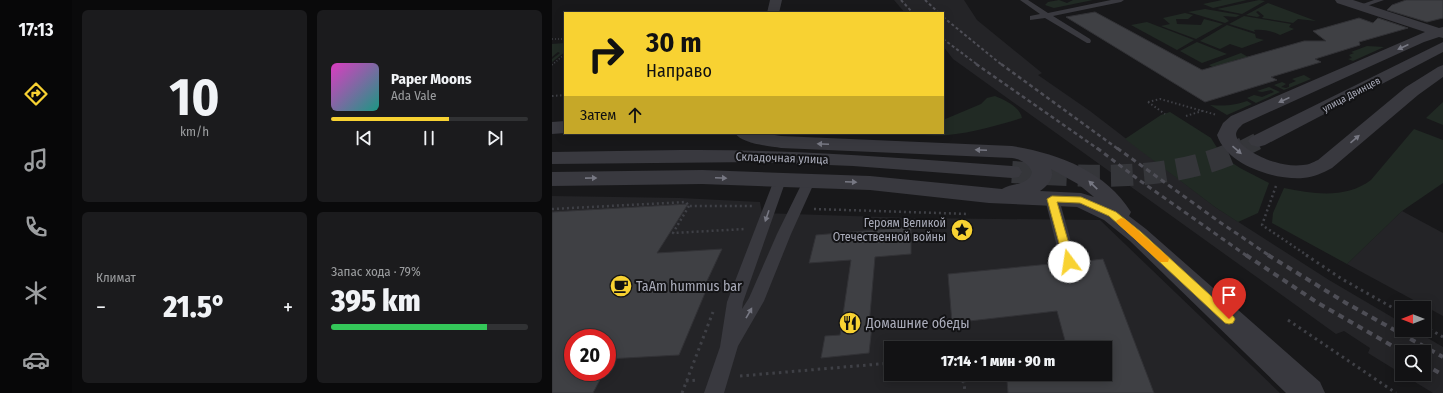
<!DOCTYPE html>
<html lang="ru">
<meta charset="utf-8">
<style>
:root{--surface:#121214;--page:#1b1b1d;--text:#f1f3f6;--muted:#9c9ea0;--line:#313234;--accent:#f8d232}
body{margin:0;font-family:"Fira Sans Condensed",sans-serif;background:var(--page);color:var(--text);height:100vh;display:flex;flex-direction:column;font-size:15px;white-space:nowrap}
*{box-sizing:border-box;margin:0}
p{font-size:13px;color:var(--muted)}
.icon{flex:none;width:22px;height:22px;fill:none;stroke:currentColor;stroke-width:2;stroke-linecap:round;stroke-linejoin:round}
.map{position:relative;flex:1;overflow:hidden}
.sheet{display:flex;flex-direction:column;gap:10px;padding:10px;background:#0a0a0b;width:480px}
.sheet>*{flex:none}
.hud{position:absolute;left:12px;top:12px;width:380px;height:122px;border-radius:0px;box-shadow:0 2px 10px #0003,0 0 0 1px var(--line);background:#f8d232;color:#111;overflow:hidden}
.needle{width:26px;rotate:270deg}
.fabs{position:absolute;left:843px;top:301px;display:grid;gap:8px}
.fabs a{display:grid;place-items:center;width:36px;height:36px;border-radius:0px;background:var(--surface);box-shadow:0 2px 10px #0003,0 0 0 1px var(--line);font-size:20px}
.speed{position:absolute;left:12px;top:329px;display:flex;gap:8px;font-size:20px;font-weight:700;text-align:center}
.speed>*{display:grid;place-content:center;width:52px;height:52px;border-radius:50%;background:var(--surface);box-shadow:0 2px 10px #0003,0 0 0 1px var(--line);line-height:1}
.speed .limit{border:6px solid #d22;background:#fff;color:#111}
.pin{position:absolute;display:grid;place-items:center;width:34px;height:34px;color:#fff;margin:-41px -17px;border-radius:50% 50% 50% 0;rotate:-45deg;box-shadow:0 0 4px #0007}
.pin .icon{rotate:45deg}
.me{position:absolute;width:44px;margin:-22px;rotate:346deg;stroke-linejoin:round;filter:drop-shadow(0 0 3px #0008)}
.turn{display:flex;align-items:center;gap:14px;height:84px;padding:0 16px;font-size:18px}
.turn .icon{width:52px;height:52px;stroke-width:2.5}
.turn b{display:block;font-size:28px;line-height:34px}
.then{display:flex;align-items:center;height:38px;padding:0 16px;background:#0003;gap:8px;font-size:15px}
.big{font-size:30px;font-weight:800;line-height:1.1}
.sheet .widget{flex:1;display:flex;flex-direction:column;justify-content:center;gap:6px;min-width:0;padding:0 14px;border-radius:6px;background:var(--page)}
.sheet .dial{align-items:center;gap:0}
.dial b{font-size:52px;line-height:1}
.song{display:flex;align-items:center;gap:12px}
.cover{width:48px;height:48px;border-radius:6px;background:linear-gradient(135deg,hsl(310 70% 55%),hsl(170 70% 35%))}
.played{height:4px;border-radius:2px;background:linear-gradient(90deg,var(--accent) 60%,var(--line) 60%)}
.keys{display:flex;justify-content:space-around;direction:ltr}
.heat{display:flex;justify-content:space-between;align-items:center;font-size:22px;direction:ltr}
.charge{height:6px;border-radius:3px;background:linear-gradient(90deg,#34c759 79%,var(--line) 0)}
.sheet .tiles{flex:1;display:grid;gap:10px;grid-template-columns:repeat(2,1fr)}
.trip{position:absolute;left:332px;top:341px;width:228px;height:40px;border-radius:0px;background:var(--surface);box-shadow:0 2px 10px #0003,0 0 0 1px var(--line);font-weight:800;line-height:40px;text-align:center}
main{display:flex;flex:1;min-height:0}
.tab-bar{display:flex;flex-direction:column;width:72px;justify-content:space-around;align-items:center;background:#070708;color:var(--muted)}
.tab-bar .icon{width:28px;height:28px}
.tab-bar .selected{color:var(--accent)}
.tab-bar b{font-size:18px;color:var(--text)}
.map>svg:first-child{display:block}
</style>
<main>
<nav class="tab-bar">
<b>17:13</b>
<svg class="icon selected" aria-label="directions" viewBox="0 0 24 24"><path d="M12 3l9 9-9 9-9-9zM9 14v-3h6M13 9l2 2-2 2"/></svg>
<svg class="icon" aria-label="music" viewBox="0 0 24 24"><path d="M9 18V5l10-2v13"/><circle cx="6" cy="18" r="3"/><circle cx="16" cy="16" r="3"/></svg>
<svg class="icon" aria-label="phone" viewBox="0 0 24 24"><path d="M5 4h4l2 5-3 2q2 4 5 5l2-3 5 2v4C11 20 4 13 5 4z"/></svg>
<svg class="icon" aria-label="climate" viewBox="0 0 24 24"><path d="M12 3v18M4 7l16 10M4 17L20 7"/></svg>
<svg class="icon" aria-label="car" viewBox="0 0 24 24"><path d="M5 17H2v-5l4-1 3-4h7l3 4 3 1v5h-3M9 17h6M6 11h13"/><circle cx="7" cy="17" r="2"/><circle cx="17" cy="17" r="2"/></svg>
</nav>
<section class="sheet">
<div class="tiles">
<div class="widget dial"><b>10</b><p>km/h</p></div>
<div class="widget">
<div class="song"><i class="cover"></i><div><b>Paper Moons</b><p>Ada Vale</p></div></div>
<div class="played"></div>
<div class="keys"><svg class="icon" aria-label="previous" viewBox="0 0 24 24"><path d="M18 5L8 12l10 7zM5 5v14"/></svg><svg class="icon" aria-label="pause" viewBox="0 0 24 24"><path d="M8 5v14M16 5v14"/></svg><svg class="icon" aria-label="next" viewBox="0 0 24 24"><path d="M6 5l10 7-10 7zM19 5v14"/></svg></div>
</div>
<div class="widget"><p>Климат</p>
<div class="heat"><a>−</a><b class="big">21.5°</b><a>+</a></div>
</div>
<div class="widget"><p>Запас хода · 79%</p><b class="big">395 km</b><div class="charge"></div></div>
</div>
</section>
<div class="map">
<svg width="891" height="393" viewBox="0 0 891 393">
<rect width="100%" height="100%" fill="#18181a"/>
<g fill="#242427" fill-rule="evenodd">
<path d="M342 0H412L425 20 490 73 486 75 538 111 663 207 777 280 850 323V330H862L891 347V393H881L850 374H872V352H850V374L816 353 818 348 792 331 784 334 401 59 391 46V13H353Z"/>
<path d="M0 196 128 198 208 202 210 213 359 218 548 220 728 393H0ZM21 338H55V372H21ZM339 348H553V374H339Z"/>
<path d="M850 211 891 233V316L795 264Z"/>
</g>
<g fill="#212a24">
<path d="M507 0 515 3 521 0H541L502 8 493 5 496 2Z"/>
<path d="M670 0H695L661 8 651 4Z"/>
<path d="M707 0 713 1 690 14 665 9Z"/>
<path d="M716 3 764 21 746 19 741 23 710 18 712 16 706 11 704 12 708 16 705 17 694 15Z"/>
<path d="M653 9 688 15 684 17 671 16 677 21 673 23 636 12Z"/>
<path d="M633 13 641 15 636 19H624L625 24 649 25 652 19 671 24 644 39 609 26 618 24 611 18Z"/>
<path d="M692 16 739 24 737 27 742 29 728 35C720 31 711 29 702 30L703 32 677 24Z"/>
<path d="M595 22 642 40 625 50 579 25Z"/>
<path d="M675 25 703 34 704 38 712 40 690 48 678 44 668 49 648 41Z"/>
<path d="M645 42 675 54 650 63 628 51Z"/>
<path d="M13 43V52L0 62V59L8 53 6 52 0 57V44Z"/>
<path d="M815 46 832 47 801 61 796 59 800 58 797 55 802 53 799 52Z"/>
<path d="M689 53 696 57 683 60 665 70 657 65Z"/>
<path d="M752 75 759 79 732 90 722 85 730 82 734 84 729 87 734 88 737 87V84L744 81 740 79Z"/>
<path d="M717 87 728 92 704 103 695 98 702 95 710 97 722 92 719 90 710 92 705 91Z"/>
<path d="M443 96C453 100 468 107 470 118 435 128 395 141 359 133H391V120L429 104 435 98Z"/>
<path d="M695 101 700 104 675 115 658 105C673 106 679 106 695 101Z"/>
<path d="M891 102V125L874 118Z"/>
<path d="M618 112 659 138 667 151 676 160 688 168 717 183 706 213 686 222 663 207 573 139 609 115Z"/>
<path d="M862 129 891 140V183L850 211 795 264 720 223 721 213 732 188C761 194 794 199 819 180Z"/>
</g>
<g fill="#3f4044" stroke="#323236">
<path d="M854 0H891V18L875 22 835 10 840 5Z"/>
<path d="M543 12 650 70 752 41H774L761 31 807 18 821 23 826 18 856 28 807 42 808 45 763 59 769 62 719 77 725 80 653 102 514 17Z"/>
<path d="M136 204 105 253 170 249 155 281H158L127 355 55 359V338H21V372H52L41 393H0V212Z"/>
<path d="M359 227V254L323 257 317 326H320L317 353 269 358 273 336 288 335 299 260 257 263 264 235Z"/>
<path d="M551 259 602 393H456L455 381 521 374H553V348H515L505 311 400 323 396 274 508 263 511 268 518 270 523 268 526 262Z"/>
</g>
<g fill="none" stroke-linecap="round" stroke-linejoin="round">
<path stroke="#35363a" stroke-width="17" stroke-dasharray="17 8" stroke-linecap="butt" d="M690 149 706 141"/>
<path stroke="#35363a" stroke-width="22" stroke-dasharray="22 11" stroke-linecap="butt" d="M460 172C538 177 620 183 692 148"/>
<g stroke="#3f4046" stroke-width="1.5" stroke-dasharray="1 2" stroke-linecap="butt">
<path d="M0 39H13"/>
<path d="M0 65 13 54"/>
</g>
<g stroke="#3f4046" stroke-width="2" stroke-dasharray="1.5 2.5" stroke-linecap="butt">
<path d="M0 96 13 95"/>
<path d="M596 102 608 99 665 115"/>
<path d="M596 102 613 114"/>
<path d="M634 116 650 111"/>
</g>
<g stroke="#3f4046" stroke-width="2.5" stroke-dasharray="2 3" stroke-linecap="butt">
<path d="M724 186 710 225 756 256"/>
<path d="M137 206 121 233 193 229"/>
<path d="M0 209 134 202 137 206H201"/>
<path d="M262 209 417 214"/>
</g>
<g stroke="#3f4046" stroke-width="3" stroke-dasharray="2.5 4" stroke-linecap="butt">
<path d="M754 255 790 279 850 313"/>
<path d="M736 320 844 393"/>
<path d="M872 326 891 337"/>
<path d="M392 374 412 382 413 393"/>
<path d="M188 376 339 363"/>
<path d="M134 381 145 380"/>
<path d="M130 393 161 312"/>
</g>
<g fill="#39393f" fill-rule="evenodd">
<path d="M468 0H476L496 13 559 0H572L569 2 501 16 538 39 539 41 538 43H535L493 18 478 20V16L488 14Z"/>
<path d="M822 0H832L809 8 805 6Z"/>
<path d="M228 176 232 177 234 180 191 302 190 309 197 298 225 234 251 181 253 178H261L263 181 239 234 212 301 186 346 172 393H152L168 347 175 302 222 180 224 177Z"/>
<path d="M500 195 505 196 507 199 525 263 522 267 517 269 512 267 509 263 493 199 495 196Z"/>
</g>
<g fill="#39393f" fill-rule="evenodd">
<path d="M218 0H230L227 13H215Z"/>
<path d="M13 121V133L0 134V122Z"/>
<path d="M183 133H210L229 136 460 146C505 153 554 171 579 212L577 216 594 229 768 382 773 393H734L578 241 552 220 525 207 437 203 318 190 150 184 0 186V172L150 170 318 176 450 189C459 183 477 186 480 172 477 164 468 159 460 158L229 148C217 146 190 144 183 133ZM499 169 526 184 542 197 529 193 488 191C495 186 503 178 499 169Z"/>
</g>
<g fill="#39393f" fill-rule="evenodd">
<path d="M783 0H801L887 28 891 27V38L887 37 872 42 691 124C688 127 685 129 684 134 684 146 713 160 723 162 732 165 742 166 751 165 757 165 761 162 766 160L854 87 886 67 891 65V77L866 95 780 168C771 173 762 177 751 178 722 180 675 165 665 135L671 123 679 116 873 32 785 3Z"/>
<path d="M891 42V52L713 145 706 147 699 145 696 141 699 137Z"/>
<path d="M129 150C240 149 350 158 460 166L467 167 470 172 467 177 460 178 301 166 206 162 0 164V152Z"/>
</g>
<g stroke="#4e4e56" stroke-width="2" stroke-dasharray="3 2.5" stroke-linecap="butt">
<path d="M349 0 361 13"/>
<path d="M373 0 387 13"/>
<path d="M391 17 450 65"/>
<path d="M391 39 426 65"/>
</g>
<g stroke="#4e4e56" stroke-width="2.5" stroke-dasharray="4 3" stroke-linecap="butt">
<path d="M424 64 546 149"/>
<path d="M449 64 566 149"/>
</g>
<g stroke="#4e4e56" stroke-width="3" stroke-dasharray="5 4" stroke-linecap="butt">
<path d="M545 148 587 180 695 256"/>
<path d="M565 148 669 223 718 256"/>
</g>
<g stroke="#4e4e56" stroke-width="4" stroke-dasharray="6 5" stroke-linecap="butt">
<path d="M694 255 766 303 851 352"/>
<path d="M716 255 794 303 891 357"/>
<path d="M872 364 891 375"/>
</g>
</g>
<defs><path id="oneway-solid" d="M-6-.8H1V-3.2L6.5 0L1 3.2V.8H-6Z"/></defs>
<g fill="#777883">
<use href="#oneway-solid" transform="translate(851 47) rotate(155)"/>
<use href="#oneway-solid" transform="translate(732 100) rotate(156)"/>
<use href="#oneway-solid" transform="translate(803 139) rotate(-41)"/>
<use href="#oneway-solid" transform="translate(271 144) rotate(-178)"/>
<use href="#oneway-solid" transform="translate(429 150) rotate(-178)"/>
<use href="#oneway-solid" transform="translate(685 150) rotate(41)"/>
<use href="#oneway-solid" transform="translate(39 178) rotate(-1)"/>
<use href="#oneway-solid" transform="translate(169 178) rotate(2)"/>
<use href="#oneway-solid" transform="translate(299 182) rotate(2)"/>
<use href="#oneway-solid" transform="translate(541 185) rotate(-136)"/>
<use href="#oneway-solid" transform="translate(215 216) rotate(109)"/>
<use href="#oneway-solid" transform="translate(197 313) rotate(-60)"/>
</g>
<path fill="#f8d232" stroke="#a18820" d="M500 196 529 197 564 212 589 232 681 316 683 319 681 323 677 324 673 323 582 238 557 216 528 203 505 202 522 262 521 265H513L495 199Z"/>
<path fill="#f59e0b" d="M569 218 573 219 616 257 617 259 616 262H608L566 224 564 221Z"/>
<defs>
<g id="sight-disc" transform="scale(1.15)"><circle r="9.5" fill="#f8d232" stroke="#131315"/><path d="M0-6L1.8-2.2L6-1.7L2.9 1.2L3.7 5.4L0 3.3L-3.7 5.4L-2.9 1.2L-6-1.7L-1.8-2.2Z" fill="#111"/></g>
<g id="cafe-disc" transform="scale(1.15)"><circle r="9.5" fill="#f8d232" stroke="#131315"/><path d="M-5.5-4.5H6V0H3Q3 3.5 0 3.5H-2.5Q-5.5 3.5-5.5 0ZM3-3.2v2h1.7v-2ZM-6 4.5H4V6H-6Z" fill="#111"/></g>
<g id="restaurant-disc" transform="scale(1.15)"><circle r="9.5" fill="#f8d232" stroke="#131315"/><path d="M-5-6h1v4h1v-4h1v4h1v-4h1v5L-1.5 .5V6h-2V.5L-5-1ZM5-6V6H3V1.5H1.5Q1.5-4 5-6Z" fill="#111"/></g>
</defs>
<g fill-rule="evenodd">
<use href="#sight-disc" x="410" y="230"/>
<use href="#cafe-disc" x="69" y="286"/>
<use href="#restaurant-disc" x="298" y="323"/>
</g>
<g text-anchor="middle" stroke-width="4" stroke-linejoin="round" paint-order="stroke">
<g font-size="10" fill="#aaacba" stroke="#131315">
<text transform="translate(799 94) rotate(-28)" y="4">улица Двинцев</text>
</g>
<g font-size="12" fill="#aaacba" stroke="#131315">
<text transform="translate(230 158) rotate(2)" y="4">Складочная улица</text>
</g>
<g font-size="12" fill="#aaacba" stroke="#131315" text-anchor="end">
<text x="394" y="227">Героям Великой<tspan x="394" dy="14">Отечественной войны</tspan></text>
</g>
<g font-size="14" fill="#aaacba" stroke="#131315" text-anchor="start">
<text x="84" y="291">TaAm hummus bar</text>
<text x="314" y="328">Домашние обеды</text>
</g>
</g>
</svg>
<div class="fabs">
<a><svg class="needle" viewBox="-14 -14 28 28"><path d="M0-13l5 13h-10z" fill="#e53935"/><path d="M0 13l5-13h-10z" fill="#9c9ea0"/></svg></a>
<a><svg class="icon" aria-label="search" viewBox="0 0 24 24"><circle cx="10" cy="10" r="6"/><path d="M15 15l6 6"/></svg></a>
</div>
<div class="speed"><div class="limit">20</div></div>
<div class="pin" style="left:677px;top:319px;background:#d93025"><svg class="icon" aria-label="arrive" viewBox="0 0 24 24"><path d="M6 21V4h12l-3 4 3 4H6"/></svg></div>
<svg class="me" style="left:517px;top:262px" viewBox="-20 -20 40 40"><circle r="19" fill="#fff"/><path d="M0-13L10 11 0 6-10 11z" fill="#f8d232"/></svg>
<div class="trip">17:14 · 1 мин · 90 m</div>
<div class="hud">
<div class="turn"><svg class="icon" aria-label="right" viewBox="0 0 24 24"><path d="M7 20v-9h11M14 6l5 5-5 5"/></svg><div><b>30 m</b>Направо</div></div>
<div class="then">Затем<svg class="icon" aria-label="ahead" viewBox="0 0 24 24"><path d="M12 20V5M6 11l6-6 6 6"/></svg></div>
</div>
</div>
</main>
